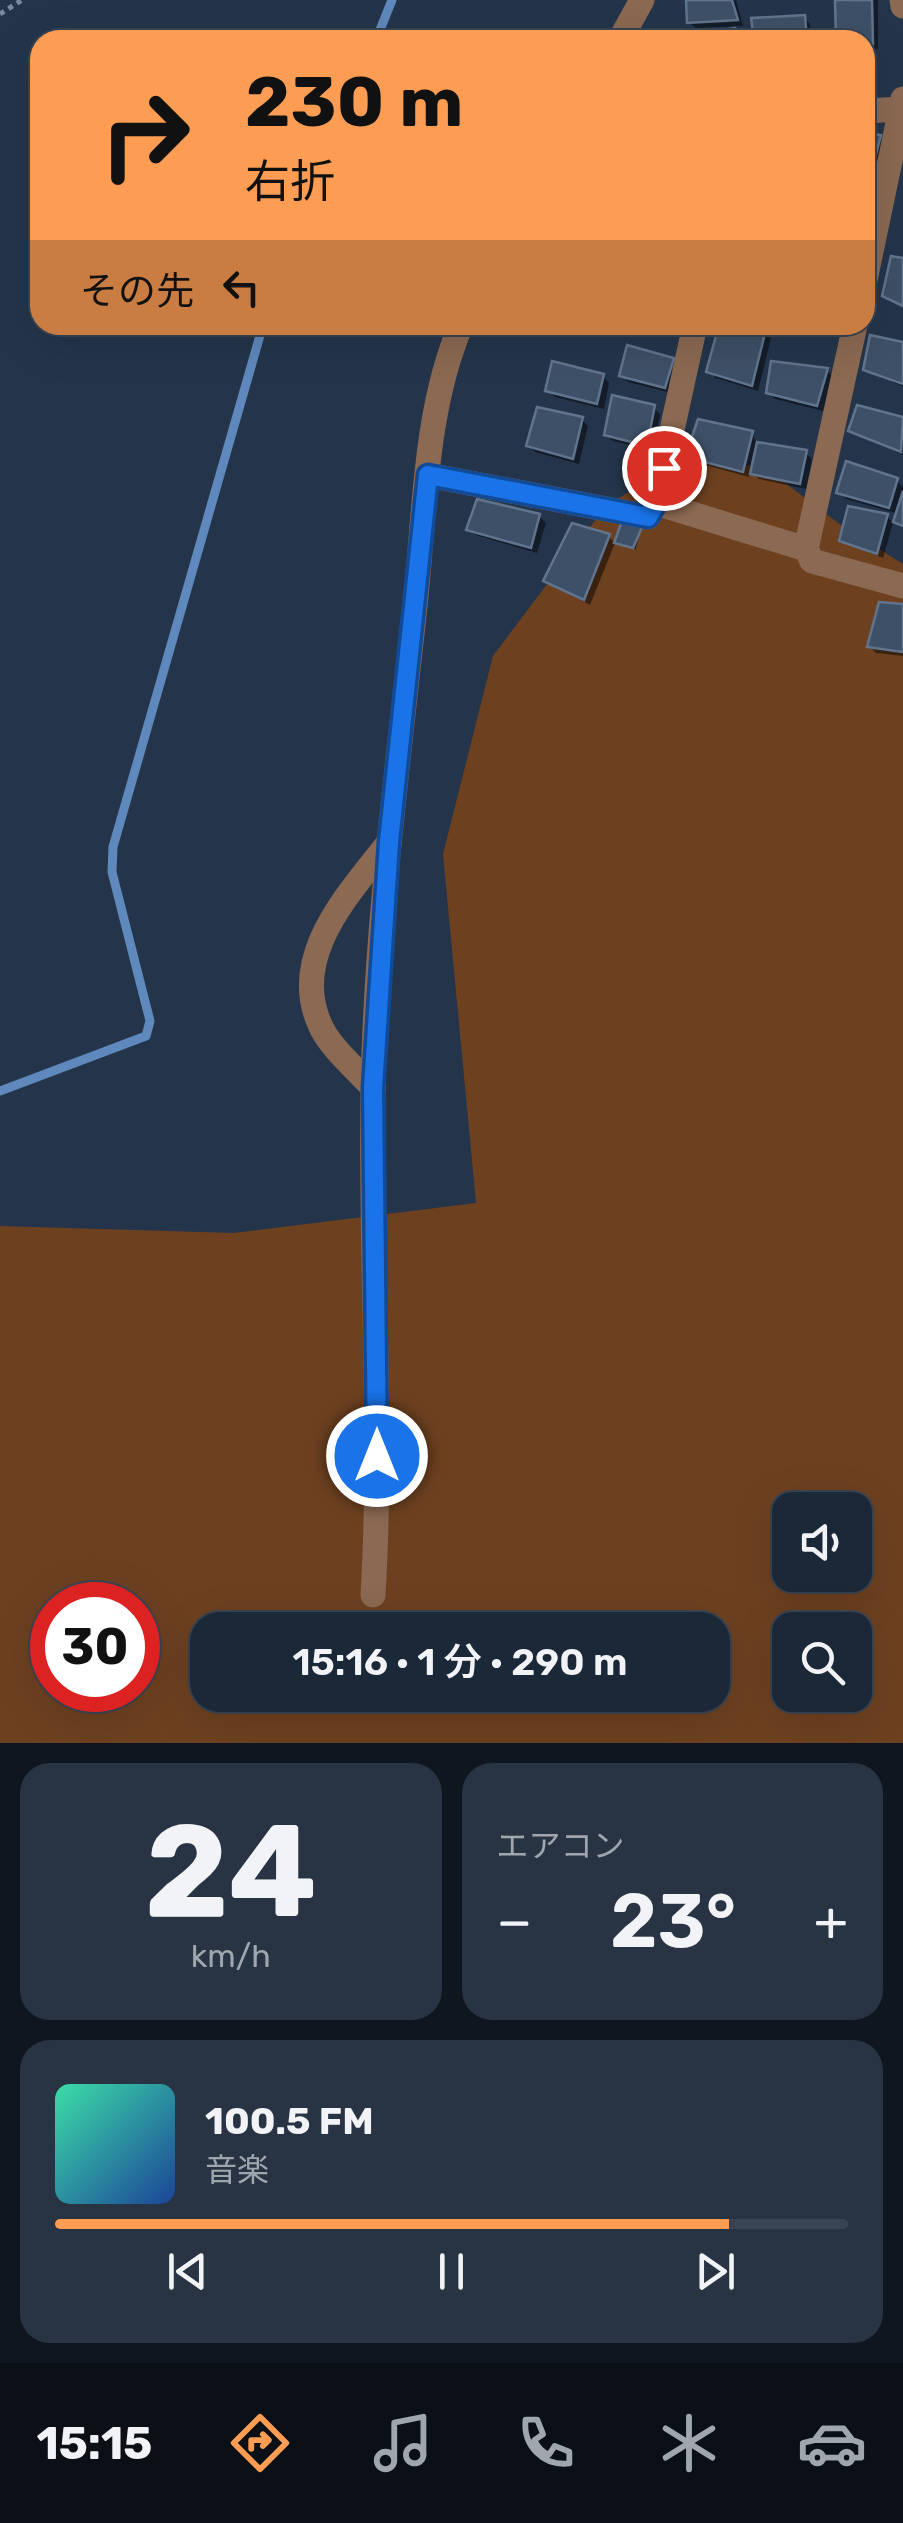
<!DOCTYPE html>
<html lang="ja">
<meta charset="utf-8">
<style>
:root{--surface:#1b2838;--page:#283443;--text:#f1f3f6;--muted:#a0a6ae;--line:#394453;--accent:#fc9d53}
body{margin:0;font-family:Rubik,"Noto Sans JP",sans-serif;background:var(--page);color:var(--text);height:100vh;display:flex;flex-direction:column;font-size:38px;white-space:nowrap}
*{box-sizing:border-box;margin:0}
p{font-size:32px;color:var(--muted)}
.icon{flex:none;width:55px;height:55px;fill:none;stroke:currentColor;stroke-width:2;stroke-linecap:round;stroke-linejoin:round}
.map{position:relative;height:1743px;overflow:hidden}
.panel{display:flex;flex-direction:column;gap:20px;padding:20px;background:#0f161f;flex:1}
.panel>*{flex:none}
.guide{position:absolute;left:30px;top:30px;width:845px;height:305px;border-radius:30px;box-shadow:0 10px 40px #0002,0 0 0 2px var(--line);background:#fc9d53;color:#111;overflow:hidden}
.tools{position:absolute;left:772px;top:1492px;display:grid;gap:20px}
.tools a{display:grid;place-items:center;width:100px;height:100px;border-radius:20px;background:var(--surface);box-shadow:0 10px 40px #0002,0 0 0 2px var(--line);font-size:50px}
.speed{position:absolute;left:30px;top:1582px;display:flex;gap:20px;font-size:50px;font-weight:700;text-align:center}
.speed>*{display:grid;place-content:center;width:130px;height:130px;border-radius:50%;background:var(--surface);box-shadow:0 10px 40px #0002,0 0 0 2px var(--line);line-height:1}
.speed .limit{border:15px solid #d22;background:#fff;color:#111}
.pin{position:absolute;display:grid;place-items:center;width:85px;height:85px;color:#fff;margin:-42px;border:5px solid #fff;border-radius:50%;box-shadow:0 2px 10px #0007}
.me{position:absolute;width:110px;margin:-55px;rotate:0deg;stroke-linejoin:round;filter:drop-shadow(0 0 8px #0008)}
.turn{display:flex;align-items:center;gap:35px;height:210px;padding:0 50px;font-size:45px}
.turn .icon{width:130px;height:130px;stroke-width:2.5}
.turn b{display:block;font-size:70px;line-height:85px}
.then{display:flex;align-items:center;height:95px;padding:0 50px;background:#0003;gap:20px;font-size:38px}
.big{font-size:75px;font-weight:600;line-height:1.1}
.panel .card{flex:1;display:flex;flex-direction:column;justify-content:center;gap:15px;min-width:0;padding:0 35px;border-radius:30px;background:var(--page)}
.panel .dial{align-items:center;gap:0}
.dial b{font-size:130px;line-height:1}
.song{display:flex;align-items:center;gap:30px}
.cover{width:120px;height:120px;border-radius:15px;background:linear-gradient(135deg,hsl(160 70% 55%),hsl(220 70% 35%))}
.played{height:10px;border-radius:5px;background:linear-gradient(90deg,var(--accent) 85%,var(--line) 85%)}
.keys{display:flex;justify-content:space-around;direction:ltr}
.heat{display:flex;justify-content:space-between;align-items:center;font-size:55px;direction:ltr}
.panel .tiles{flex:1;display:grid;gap:20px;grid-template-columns:1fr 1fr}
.card:last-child{grid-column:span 2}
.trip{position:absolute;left:190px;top:1612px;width:540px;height:100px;border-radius:30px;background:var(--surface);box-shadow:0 10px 40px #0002,0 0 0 2px var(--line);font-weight:600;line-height:100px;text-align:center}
.menu{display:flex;height:160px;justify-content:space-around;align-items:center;background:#0b1016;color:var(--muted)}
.menu .icon{width:70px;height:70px}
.menu .active{color:var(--accent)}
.menu b{font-size:45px;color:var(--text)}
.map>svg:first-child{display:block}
</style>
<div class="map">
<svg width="903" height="1743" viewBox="0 0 903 1743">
<rect width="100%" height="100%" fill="#24354b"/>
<path fill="#6d4120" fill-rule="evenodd" d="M678 462 763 466 838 523 903 564V1743H0V1226L234 1233 476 1203 443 854 493 656 606 506ZM790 1510H855V1575H790ZM52 1605H138V1690H52ZM208 1630H712V1695H208ZM790 1630H855V1695H790Z"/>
<g fill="#0007">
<path d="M689 0H736L743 26 696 28 689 22Z"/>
<path d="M838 0H878V49L865 50V40Z"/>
<path d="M804 18 810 24 811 40H757Z"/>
<path d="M548 34 563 40H545Z"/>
<path d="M865 136 880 137 887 144 876 183 865 180Z"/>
<path d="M645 325H692L689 340Z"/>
<path d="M722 325H740L771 338 758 391 716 378 709 371Z"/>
<path d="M807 325H839L837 333Z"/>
<path d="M903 345V387L866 369Z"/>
<path d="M673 360 680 366 671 393 628 382 622 375Z"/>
<path d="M827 370 833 377 823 411 775 399 768 392Z"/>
<path d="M603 376 609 383 604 409 555 397 548 390Z"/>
<path d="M653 408 660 414 653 451 613 441 606 435Z"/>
<path d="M859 408 903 420V455L851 431Z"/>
<path d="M581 419 588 426 579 464 535 452 529 446Z"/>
<path d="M752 433 757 444 805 453 812 459 806 489 759 479 751 471 749 477 694 462 688 456Z"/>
<path d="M896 480 903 487V528L896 522 899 514 846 499 839 492Z"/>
<path d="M539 516 546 523 537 553 476 535 469 529Z"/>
<path d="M887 516 893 523 883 558 842 541Z"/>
<path d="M641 527 636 549 617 543Z"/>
<path d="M608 536 615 543 590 605 546 581Z"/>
<path d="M903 606V656L876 653 870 647Z"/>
</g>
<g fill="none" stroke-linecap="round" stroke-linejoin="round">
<g stroke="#5f88bc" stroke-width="9">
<path d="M376 40 392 0"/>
<path d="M0 1091 146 1036 150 1021 112 872 113 847 263 325"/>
</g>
</g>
<g fill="#3e5067" stroke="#61748d" stroke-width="2.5">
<path d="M686 0H732L738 20 687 23Z"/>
<path d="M835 0H872L873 44 836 40Z"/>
<path d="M805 15 807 40H754L751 18Z"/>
<path d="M735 28 736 40H688L687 36Z"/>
<path d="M865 133 881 135 870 178 865 177Z"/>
<path d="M891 256 903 258V306L882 296Z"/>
<path d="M719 325 766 329 752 386 706 372Z"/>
<path d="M870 335 903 342V384L863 370Z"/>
<path d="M627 345 674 358 665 388 619 376Z"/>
<path d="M552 361 604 374 597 404 545 391Z"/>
<path d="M771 361 828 368 817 406 766 393Z"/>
<path d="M612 395 655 405 647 446 604 435Z"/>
<path d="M857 405 903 417 901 452 848 431Z"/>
<path d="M537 407 583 417 573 459 526 446Z"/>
<path d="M698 419 753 431 743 472 685 457Z"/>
<path d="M757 442 807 450 800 484 750 474Z"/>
<path d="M846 461 898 478 889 508 836 493Z"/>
<path d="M903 491V526L893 522Z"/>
<path d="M477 499 540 514 531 548 466 530Z"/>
<path d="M848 506 888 514 877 554 839 541Z"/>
<path d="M623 518 643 525 633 548 614 543Z"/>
<path d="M572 523 610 534 584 600 543 581Z"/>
<path d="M879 602 903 604V652L867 647Z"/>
</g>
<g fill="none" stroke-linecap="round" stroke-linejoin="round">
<path stroke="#7a899b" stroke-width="5" stroke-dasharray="5 5" stroke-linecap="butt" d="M0 14 22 0"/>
<g stroke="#8b6952" stroke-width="25">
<path d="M902 0 903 6"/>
<path d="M620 40 642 0"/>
<path d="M865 111 903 109"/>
<path d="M865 280 903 99"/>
<path d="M428 475 648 517 656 503 806 549 855 325"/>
<path d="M656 503 695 325"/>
<path d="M806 549 812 561 903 586"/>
<path d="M373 1088C357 1070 333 1050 322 1029 286 958 349 894 389 842"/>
<path d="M373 1595C383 1427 370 1258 373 1089 376 931 397 772 414 615 425 521 423 414 461 325"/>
</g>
</g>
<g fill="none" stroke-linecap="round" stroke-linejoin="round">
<g stroke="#114b97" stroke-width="25">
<path id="route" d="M377 1456 373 1088 389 842 428 475 648 517 656 503 664 468"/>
</g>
<use href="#route" stroke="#1a73e8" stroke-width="18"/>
</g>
</svg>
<div class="tools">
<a><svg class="icon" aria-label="sound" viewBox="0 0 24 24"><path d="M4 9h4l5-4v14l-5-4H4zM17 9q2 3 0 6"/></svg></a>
<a><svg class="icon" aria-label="search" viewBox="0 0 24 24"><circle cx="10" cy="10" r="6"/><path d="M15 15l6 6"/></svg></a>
</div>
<div class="speed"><div class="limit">30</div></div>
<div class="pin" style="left:664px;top:468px;background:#d93025"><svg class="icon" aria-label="arrive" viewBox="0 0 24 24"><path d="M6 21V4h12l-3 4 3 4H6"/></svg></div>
<svg class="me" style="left:377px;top:1456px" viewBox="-20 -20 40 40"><circle r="17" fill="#1a73e8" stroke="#fff" stroke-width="3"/><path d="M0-11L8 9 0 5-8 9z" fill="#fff"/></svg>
<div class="trip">15:16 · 1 分 · 290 m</div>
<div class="guide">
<div class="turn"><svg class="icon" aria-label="right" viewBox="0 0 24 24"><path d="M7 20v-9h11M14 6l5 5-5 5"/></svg><div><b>230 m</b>右折</div></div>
<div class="then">その先<svg class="icon" aria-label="left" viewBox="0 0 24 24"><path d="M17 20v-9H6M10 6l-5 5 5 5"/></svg></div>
</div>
</div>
<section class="panel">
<div class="tiles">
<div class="card dial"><b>24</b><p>km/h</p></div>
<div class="card"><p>エアコン</p>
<div class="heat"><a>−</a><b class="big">23°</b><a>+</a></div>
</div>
<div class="card">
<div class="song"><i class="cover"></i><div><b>100.5 FM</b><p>音楽</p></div></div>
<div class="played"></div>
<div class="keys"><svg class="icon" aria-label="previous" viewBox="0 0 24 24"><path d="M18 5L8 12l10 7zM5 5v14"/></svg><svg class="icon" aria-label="pause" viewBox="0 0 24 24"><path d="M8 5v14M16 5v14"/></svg><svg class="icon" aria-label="next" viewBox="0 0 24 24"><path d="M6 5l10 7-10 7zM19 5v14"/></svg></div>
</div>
</div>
</section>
<nav class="menu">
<b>15:15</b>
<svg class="icon active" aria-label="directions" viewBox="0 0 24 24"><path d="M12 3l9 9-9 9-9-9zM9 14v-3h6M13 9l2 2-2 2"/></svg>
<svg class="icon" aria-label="music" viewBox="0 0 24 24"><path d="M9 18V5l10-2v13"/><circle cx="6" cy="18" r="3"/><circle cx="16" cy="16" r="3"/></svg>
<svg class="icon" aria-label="phone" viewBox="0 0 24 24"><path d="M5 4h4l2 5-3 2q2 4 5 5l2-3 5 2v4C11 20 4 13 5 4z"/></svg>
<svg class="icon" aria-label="climate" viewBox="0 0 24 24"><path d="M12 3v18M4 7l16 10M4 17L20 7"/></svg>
<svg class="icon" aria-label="car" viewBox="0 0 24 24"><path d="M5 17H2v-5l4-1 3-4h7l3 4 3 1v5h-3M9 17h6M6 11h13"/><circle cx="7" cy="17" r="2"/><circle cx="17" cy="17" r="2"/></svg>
</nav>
